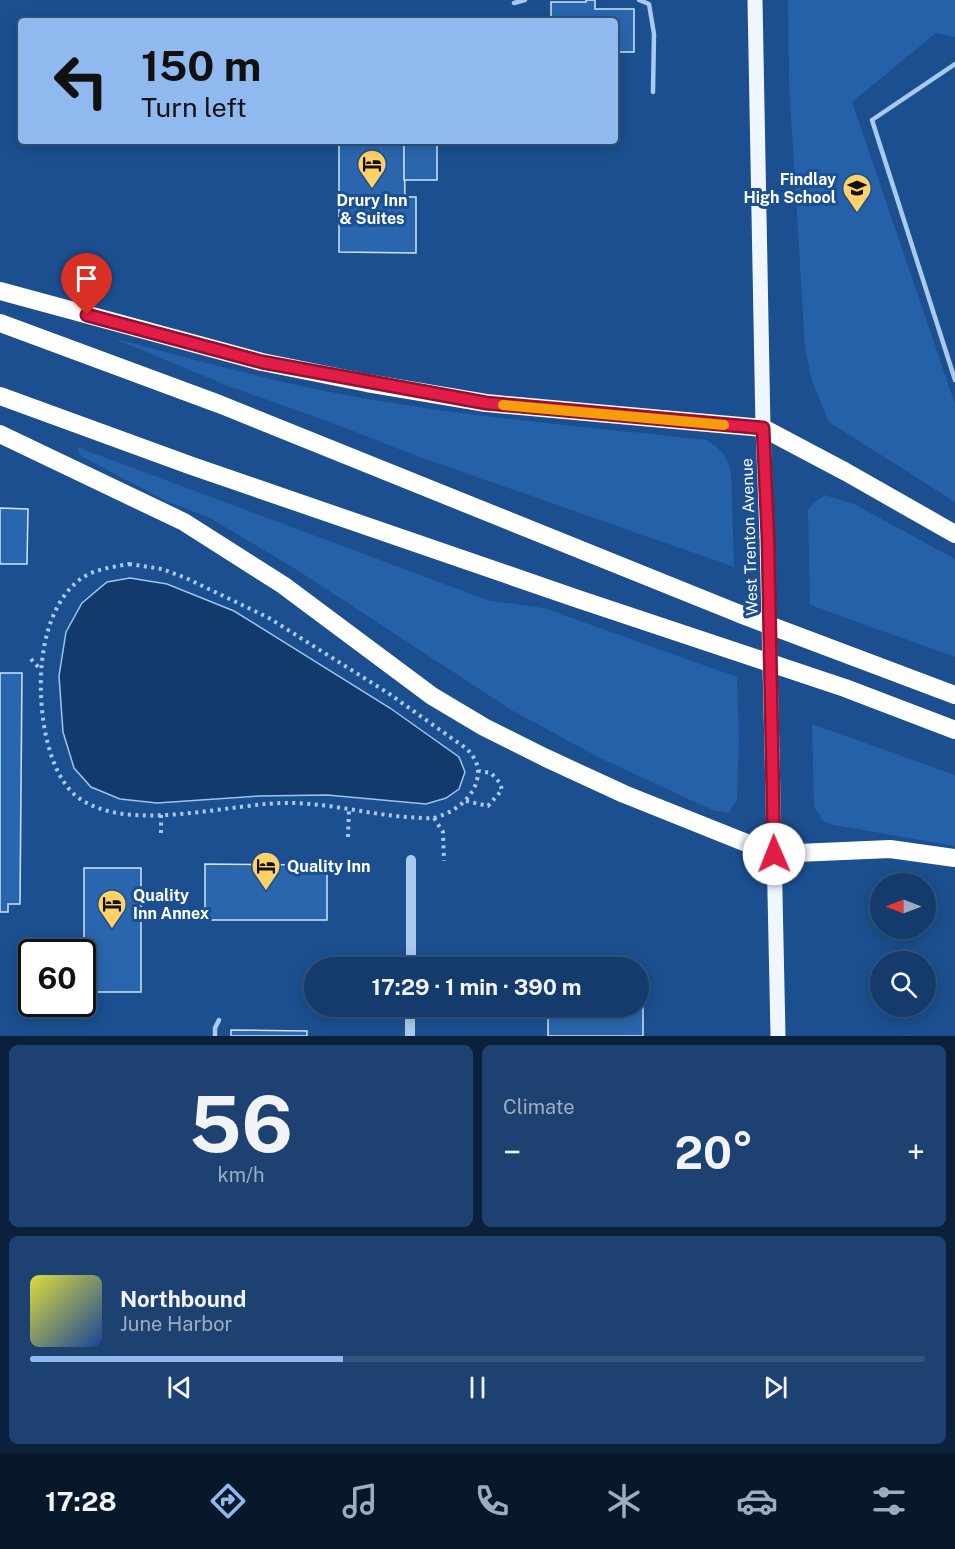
<!DOCTYPE html>
<meta charset="utf-8">
<style>
:root{--surface:#143b6b;--page:#1d4271;--text:#f1f3f6;--muted:#9dadc1;--line:#33557e;--accent:#90b9f0}
body{margin:0;font-family:"Public Sans",sans-serif;background:var(--page);color:var(--text);height:100vh;display:flex;flex-direction:column;font-size:22px;white-space:nowrap}
*{box-sizing:border-box;margin:0}
p{font-size:20px;color:var(--muted)}
.icon{flex:none;width:33px;height:33px;fill:none;stroke:currentColor;stroke-width:2;stroke-linecap:round;stroke-linejoin:round}
.map{position:relative;height:1036px;overflow:hidden}
.side{display:flex;flex-direction:column;gap:9px;padding:9px;background:#0b203b;flex:1}
.side>*{flex:none}
.banner{position:absolute;left:18px;top:18px;width:600px;height:126px;border-radius:6px;box-shadow:0 3px 15px #0003,0 0 0 2px var(--line);background:#90b9f0;color:#111;overflow:hidden}
.needle{width:39px;rotate:270deg}
.tools{position:absolute;left:870px;top:873px;display:grid;gap:12px}
.tools a{display:grid;place-items:center;width:66px;height:66px;border-radius:50%;background:var(--surface);box-shadow:0 3px 15px #0003,0 0 0 2px var(--line);font-size:30px}
.speed{position:absolute;left:18px;top:939px;display:flex;gap:12px;font-size:30px;font-weight:700;text-align:center}
.speed>*{display:grid;place-content:center;width:78px;height:78px;border-radius:50%;background:var(--surface);box-shadow:0 3px 15px #0003,0 0 0 2px var(--line);line-height:1}
.speed .limit{border:3px solid #111;border-radius:9px;background:#fff;color:#111}
.pin{position:absolute;display:grid;place-items:center;width:51px;height:51px;color:#fff;margin:-62px -26px;border-radius:50% 50% 50% 0;rotate:-45deg;box-shadow:0 0 6px #0007}
.pin .icon{rotate:45deg}
.me{position:absolute;width:66px;margin:-33px;rotate:359deg;stroke-linejoin:round;filter:drop-shadow(0 0 4px #0008)}
.turn{display:flex;align-items:center;gap:21px;height:126px;padding:0 24px;font-size:27px}
.turn .icon{width:78px;height:78px;stroke-width:2.5}
.turn b{display:block;font-size:42px;line-height:51px}
.big{font-size:45px;font-weight:700;line-height:1.1}
.side .card{flex:1;display:flex;flex-direction:column;justify-content:center;gap:9px;min-width:0;padding:0 21px;border-radius:9px;background:var(--page)}
.side .dial{align-items:center;gap:0}
.dial b{font-size:78px;line-height:1}
.song{display:flex;align-items:center;gap:18px}
.cover{width:72px;height:72px;border-radius:9px;background:linear-gradient(135deg,hsl(60 70% 55%),hsl(220 70% 35%))}
.played{height:6px;border-radius:3px;background:linear-gradient(90deg,var(--accent) 35%,var(--line) 35%)}
.keys{display:flex;justify-content:space-around;direction:ltr}
.heat{display:flex;justify-content:space-between;align-items:center;font-size:33px;direction:ltr}
.side .tiles{flex:1;display:grid;gap:9px;grid-template-columns:1fr 1fr}
.card:last-child{grid-column:span 2}
.trip{position:absolute;left:304px;top:957px;width:345px;height:60px;border-radius:30px;background:var(--surface);box-shadow:0 3px 15px #0003,0 0 0 2px var(--line);font-weight:700;line-height:60px;text-align:center}
.menu{display:flex;height:96px;justify-content:space-around;align-items:center;background:#08182b;color:var(--muted)}
.menu .icon{width:42px;height:42px}
.menu .current{color:var(--accent)}
.menu b{font-size:27px;color:var(--text)}
.map>svg:first-child{display:block}
</style>
<div class="map">
<svg width="955" height="1036" viewBox="0 0 955 1036">
<rect width="100%" height="100%" fill="#1b4f8f"/>
<g fill="#2461a8">
<path d="M788 0H955V37L936 33 852 102 955 404V502L829 422 811 378 805 347 789 83Z"/>
<path d="M113 338C195 360 278 383 362 398 475 418 591 427 706 440 720 448 726 455 731 471L734 567 417 456 327 421 228 386Z"/>
<path d="M77 447 490 601 544 608 737 677 739 738 737 800 728 813 712 810 600 758 513 711 294 568 210 518 166 501 81 456Z"/>
<path d="M825 495 854 504 955 559V657L810 605 808 510 813 503Z"/>
<path d="M812 724 955 775V846L834 825 824 822 814 807Z"/>
</g>
<path fill="#123a6d" stroke="#9cc4f0" stroke-width="1.5" d="M130 578 167 584 234 611 390 708 459 757 465 772 459 789 446 798 426 804 327 795 259 796 157 803 120 799 91 787 74 768 63 732 59 676 66 632 82 603 107 582Z"/>
<g fill="#2a66ad" stroke="#cfe3fa" stroke-width="1.5">
<path d="M586 0H595V9H634V52H615V21H551V2H586Z"/>
<path d="M339 141H404L405 197H416V253L339 252Z"/>
<path d="M404 141 437 142V180H404Z"/>
<path d="M0 508 28 509 27 564H0Z"/>
<path d="M0 673H22L20 904H8V912H0Z"/>
<path d="M205 864 327 865V920H205Z"/>
<rect x="84" y="868" width="57" height="124"/>
<path d="M639 1002H643V1036H548V1006H639Z"/>
<path d="M231 1030 307 1031V1036H231Z"/>
</g>
<g fill="none" stroke-linecap="round" stroke-linejoin="round">
<g stroke="#a9c9ee" stroke-width="4" stroke-dasharray="3 4.5" stroke-linecap="butt">
<path d="M129 564 162 569 186 578 269 618 388 693 467 749C478 761 481 771 475 786 468 802 451 814 433 818 425 819 415 817 406 817 368 814 332 804 293 803 234 801 125 837 75 795 42 766 36 689 44 648 48 623 60 593 82 578 95 569 113 567 129 564Z"/>
<path d="M31 659 40 669"/>
<path d="M466 801 488 806 502 790 500 783 491 773 479 771"/>
<path d="M161 815V836"/>
<path d="M434 818 443 832 444 861"/>
<path d="M348 837 349 809"/>
</g>
<g stroke="#a9c9ee" stroke-width="4.5">
<path d="M639 0 649 4 654 34 653 92"/>
<path d="M514 3 525 0"/>
<path d="M955 64 872 120 955 380"/>
<path d="M215 1036V1028L219 1020"/>
</g>
<g stroke="#a9c9ee" stroke-width="10">
<path d="M411 968V860"/>
<path d="M410 1036V1006"/>
</g>
<g stroke="#f0f6ff" stroke-width="15">
<path d="M755 0 763 428 767 537"/>
<path d="M772 751 778 1036"/>
</g>
<g stroke="#fff" stroke-width="18">
<path d="M0 291 262 362 367 383 486 403 763 428 846 472 955 534"/>
<path d="M0 323 219 404 740 614 955 695"/>
<path d="M0 396 192 466 578 599 845 688 955 730"/>
<path d="M0 434 184 522 283 585 432 696 484 727 546 758 624 794 774 854 890 849 955 858"/>
</g>
<path stroke="#f0f6ff" stroke-width="15" d="M767 537 772 751"/>
</g>
<g fill="none" stroke-linecap="round" stroke-linejoin="round">
<g stroke="#92132f" stroke-width="15">
<path id="route" d="M87 315 262 362 486 403 763 428 768 537 774 854"/>
</g>
<use href="#route" stroke="#e11d48" stroke-width="10"/>
<path stroke="#f59e0b" stroke-width="10" d="M503 405 724 425"/>
</g>
<defs>
<g id="hotel-pin" transform="scale(1.5)"><path d="M0 17L-7.5 6A9.5 9.5 0 1 1 7.5 6Z" fill="#ffd166" stroke="#1b4f8f"/><path d="M-6-4.5h1.5V1H6V5H4.5V3h-9V5H-6ZM-4 0a1.8 1.8 0 1 1 3.6 0ZM.5 0V-2.5h3Q6-2.5 6 0Z" fill="#111"/></g>
<g id="school-pin" transform="scale(1.5)"><path d="M0 17L-7.5 6A9.5 9.5 0 1 1 7.5 6Z" fill="#ffd166" stroke="#1b4f8f"/><path d="M0-5L7-2L0 1L-7-2ZM-4 1L0 2.5L4 1V4Q0 6-4 4Z" fill="#111"/></g>
</defs>
<g fill-rule="evenodd">
<use href="#hotel-pin" x="372" y="164"/>
<use href="#school-pin" x="857" y="188"/>
<use href="#hotel-pin" x="266" y="866"/>
<use href="#hotel-pin" x="112" y="904"/>
</g>
<g text-anchor="middle" stroke-width="6" stroke-linejoin="round" paint-order="stroke">
<g font-size="16" font-weight="bold" fill="#fff" stroke="#1b4f8f" text-anchor="start">
<text x="836" y="185" text-anchor="end">Findlay<tspan x="836" dy="18">High School</tspan></text>
<text x="372" y="206" text-anchor="middle">Drury Inn<tspan x="372" dy="18">&amp; Suites</tspan></text>
<text x="287" y="872">Quality Inn</text>
<text x="133" y="901">Quality<tspan x="133" dy="18">Inn Annex</tspan></text>
</g>
<g font-size="16" fill="#fff" stroke="#1b4f8f">
<text transform="translate(749 537) rotate(-92)" y="6">West Trenton Avenue</text>
</g>
</g>
</svg>
<div class="tools">
<a><svg class="needle" viewBox="-14 -14 28 28"><path d="M0-13l5 13h-10z" fill="#e53935"/><path d="M0 13l5-13h-10z" fill="#9dadc1"/></svg></a>
<a><svg class="icon" aria-label="search" viewBox="0 0 24 24"><circle cx="10" cy="10" r="6"/><path d="M15 15l6 6"/></svg></a>
</div>
<div class="speed"><div class="limit">60</div></div>
<div class="pin" style="left:87px;top:315px;background:#d93025"><svg class="icon" aria-label="arrive" viewBox="0 0 24 24"><path d="M6 21V4h12l-3 4 3 4H6"/></svg></div>
<svg class="me" style="left:774px;top:854px" viewBox="-20 -20 40 40"><circle r="19" fill="#fff"/><path d="M0-13L10 11 0 6-10 11z" fill="#e11d48"/></svg>
<div class="trip">17:29 · 1 min · 390 m</div>
<div class="banner">
<div class="turn"><svg class="icon" aria-label="left" viewBox="0 0 24 24"><path d="M17 20v-9H6M10 6l-5 5 5 5"/></svg><div><b>150 m</b>Turn left</div></div>
</div>
</div>
<section class="side">
<div class="tiles">
<div class="card dial"><b>56</b><p>km/h</p></div>
<div class="card"><p>Climate</p>
<div class="heat"><a>−</a><b class="big">20°</b><a>+</a></div>
</div>
<div class="card">
<div class="song"><i class="cover"></i><div><b>Northbound</b><p>June Harbor</p></div></div>
<div class="played"></div>
<div class="keys"><svg class="icon" aria-label="previous" viewBox="0 0 24 24"><path d="M18 5L8 12l10 7zM5 5v14"/></svg><svg class="icon" aria-label="pause" viewBox="0 0 24 24"><path d="M8 5v14M16 5v14"/></svg><svg class="icon" aria-label="next" viewBox="0 0 24 24"><path d="M6 5l10 7-10 7zM19 5v14"/></svg></div>
</div>
</div>
</section>
<nav class="menu">
<b>17:28</b>
<svg class="icon current" aria-label="directions" viewBox="0 0 24 24"><path d="M12 3l9 9-9 9-9-9zM9 14v-3h6M13 9l2 2-2 2"/></svg>
<svg class="icon" aria-label="music" viewBox="0 0 24 24"><path d="M9 18V5l10-2v13"/><circle cx="6" cy="18" r="3"/><circle cx="16" cy="16" r="3"/></svg>
<svg class="icon" aria-label="phone" viewBox="0 0 24 24"><path d="M5 4h4l2 5-3 2q2 4 5 5l2-3 5 2v4C11 20 4 13 5 4z"/></svg>
<svg class="icon" aria-label="climate" viewBox="0 0 24 24"><path d="M12 3v18M4 7l16 10M4 17L20 7"/></svg>
<svg class="icon" aria-label="car" viewBox="0 0 24 24"><path d="M5 17H2v-5l4-1 3-4h7l3 4 3 1v5h-3M9 17h6M6 11h13"/><circle cx="7" cy="17" r="2"/><circle cx="17" cy="17" r="2"/></svg>
<svg class="icon" aria-label="filters" viewBox="0 0 24 24"><path d="M4 7h16M4 17h16"/><circle cx="9" cy="7" r="2"/><circle cx="15" cy="17" r="2"/></svg>
</nav>
